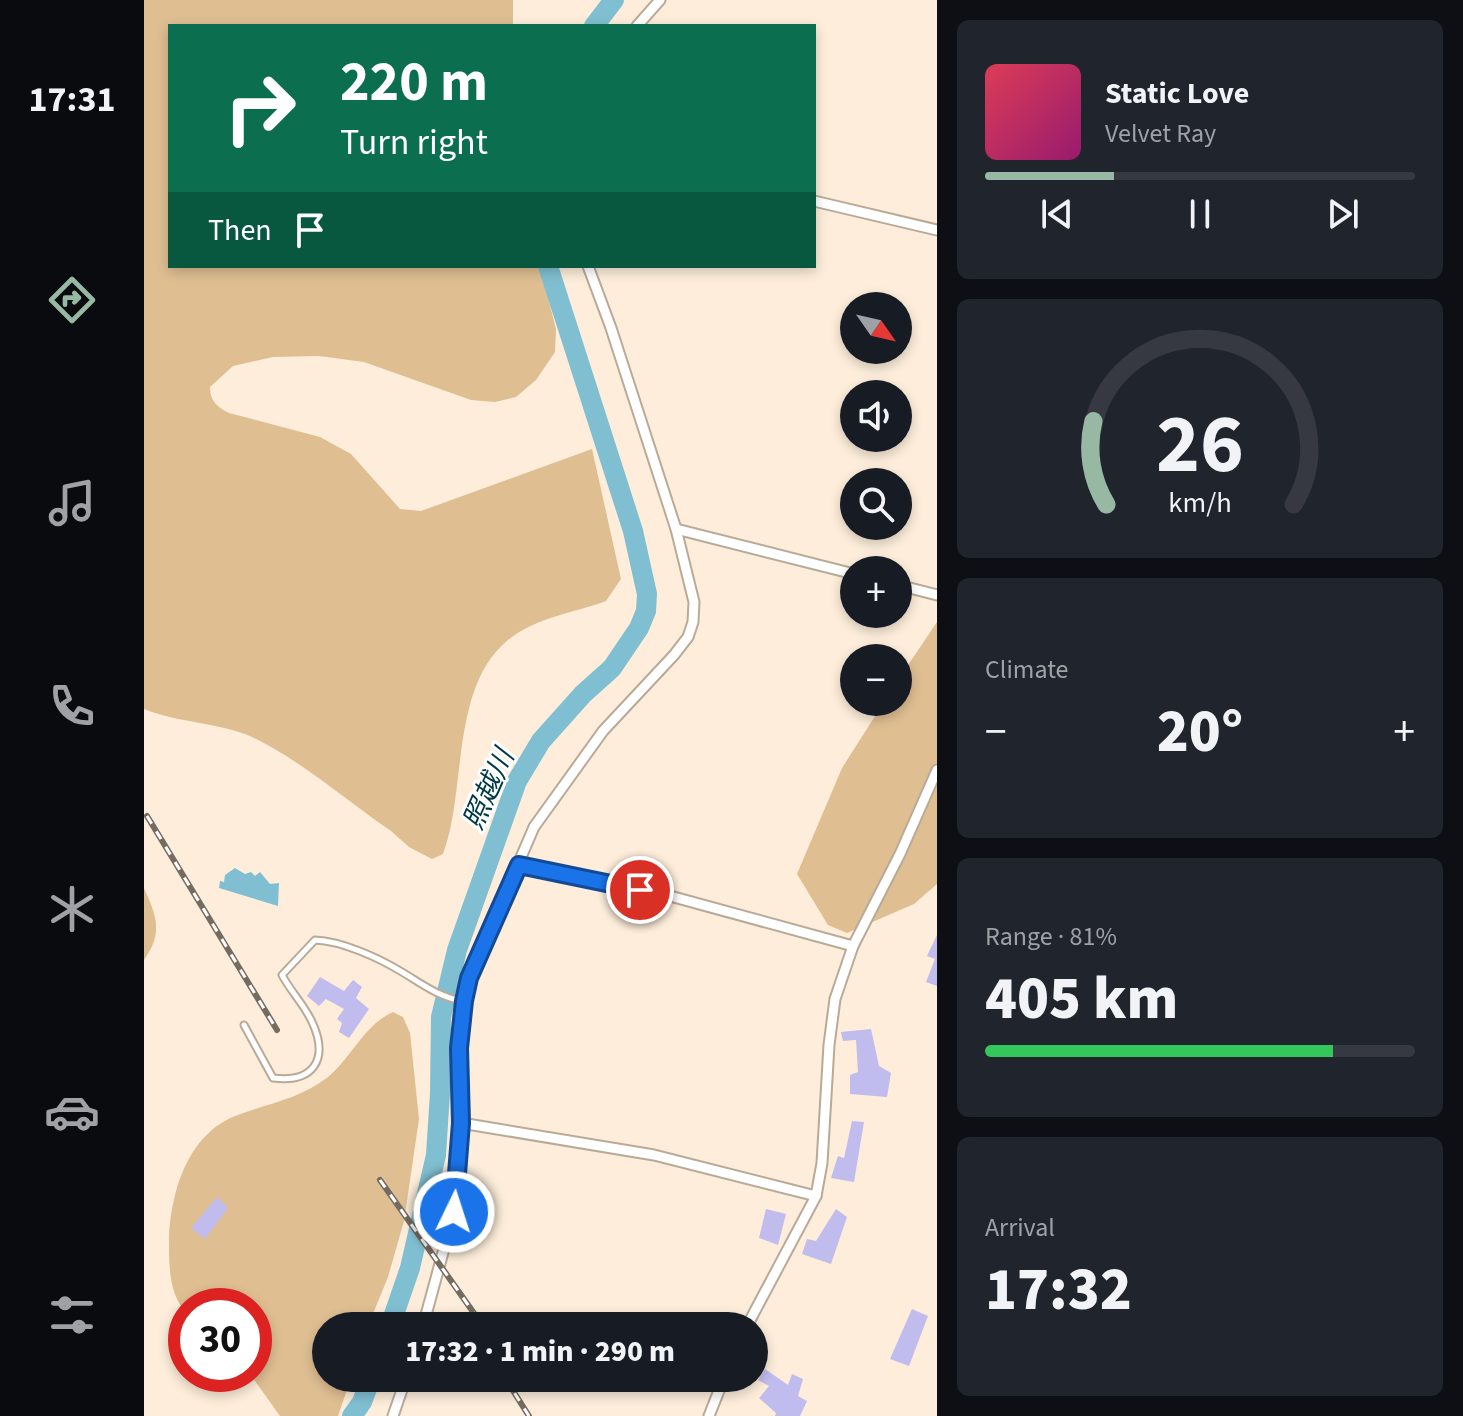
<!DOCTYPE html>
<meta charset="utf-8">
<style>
:root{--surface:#171b24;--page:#20242c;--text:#f1f3f6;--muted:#9ea1a6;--line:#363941;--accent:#97b8a2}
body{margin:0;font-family:"Source Sans 3","Noto Sans JP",sans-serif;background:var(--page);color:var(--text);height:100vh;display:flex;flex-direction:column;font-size:30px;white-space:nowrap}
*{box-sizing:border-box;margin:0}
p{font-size:26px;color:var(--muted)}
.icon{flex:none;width:44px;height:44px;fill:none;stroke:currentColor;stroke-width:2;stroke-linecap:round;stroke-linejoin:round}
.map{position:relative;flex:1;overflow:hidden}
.panel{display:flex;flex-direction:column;gap:20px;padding:20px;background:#0d0f14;width:526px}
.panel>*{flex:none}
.hud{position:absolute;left:24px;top:24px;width:648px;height:244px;border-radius:0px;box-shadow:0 4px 12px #0003;background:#0b6e4f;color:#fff;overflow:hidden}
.needle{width:52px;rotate:124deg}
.controls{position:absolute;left:696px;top:292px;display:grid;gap:16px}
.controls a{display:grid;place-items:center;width:72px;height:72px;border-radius:50%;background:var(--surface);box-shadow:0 4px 12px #0003;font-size:40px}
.speed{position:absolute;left:24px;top:1288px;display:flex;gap:16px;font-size:40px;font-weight:700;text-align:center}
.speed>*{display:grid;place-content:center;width:104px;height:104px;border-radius:50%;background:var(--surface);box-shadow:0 4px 12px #0003;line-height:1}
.speed .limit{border:12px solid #d22;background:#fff;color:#111}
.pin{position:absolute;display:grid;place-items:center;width:68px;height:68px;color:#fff;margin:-34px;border:4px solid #fff;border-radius:50%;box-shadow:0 2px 8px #0007}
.me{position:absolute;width:88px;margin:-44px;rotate:4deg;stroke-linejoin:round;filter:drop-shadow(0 0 6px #0008)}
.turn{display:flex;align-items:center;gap:28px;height:168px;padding:0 40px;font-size:36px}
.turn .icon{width:104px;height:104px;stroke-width:2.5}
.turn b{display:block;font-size:56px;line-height:68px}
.then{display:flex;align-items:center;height:76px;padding:0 40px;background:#0003;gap:16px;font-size:30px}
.big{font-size:60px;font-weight:800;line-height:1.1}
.panel .widget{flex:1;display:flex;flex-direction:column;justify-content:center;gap:12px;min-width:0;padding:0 28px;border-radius:12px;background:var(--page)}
.panel .dial{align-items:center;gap:0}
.dial svg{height:208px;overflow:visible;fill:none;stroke:var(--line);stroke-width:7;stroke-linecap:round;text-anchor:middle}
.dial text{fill:var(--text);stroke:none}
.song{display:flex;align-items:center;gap:24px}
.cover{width:96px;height:96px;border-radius:12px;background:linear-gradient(135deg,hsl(350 70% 55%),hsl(320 70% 35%))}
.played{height:8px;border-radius:4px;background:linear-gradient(90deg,var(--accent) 30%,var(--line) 30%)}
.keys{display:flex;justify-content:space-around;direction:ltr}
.heat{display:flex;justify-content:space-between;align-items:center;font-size:44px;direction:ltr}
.charge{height:12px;border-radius:6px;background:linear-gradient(90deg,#34c759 81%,var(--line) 0)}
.trip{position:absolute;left:168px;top:1312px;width:456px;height:80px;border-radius:40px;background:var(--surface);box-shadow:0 4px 12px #0003;font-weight:800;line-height:80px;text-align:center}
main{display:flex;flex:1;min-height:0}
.dock{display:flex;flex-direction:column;width:144px;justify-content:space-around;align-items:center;background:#090b0e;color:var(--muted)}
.dock .icon{width:56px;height:56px}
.dock .on{color:var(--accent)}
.dock b{font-size:36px;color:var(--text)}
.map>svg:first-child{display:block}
</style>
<main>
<nav class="dock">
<b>17:31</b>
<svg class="icon on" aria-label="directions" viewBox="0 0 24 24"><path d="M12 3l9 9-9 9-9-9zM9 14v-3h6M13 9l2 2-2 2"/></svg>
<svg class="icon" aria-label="music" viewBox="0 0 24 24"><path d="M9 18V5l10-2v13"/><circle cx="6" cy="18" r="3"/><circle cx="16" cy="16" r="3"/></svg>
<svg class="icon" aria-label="phone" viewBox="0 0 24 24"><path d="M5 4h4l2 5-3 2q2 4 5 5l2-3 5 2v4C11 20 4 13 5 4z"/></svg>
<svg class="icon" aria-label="climate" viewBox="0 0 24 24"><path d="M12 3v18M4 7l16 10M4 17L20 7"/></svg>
<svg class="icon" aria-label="car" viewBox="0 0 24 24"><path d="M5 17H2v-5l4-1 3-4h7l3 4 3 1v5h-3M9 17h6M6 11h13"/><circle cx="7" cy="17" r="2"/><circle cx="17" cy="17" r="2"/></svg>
<svg class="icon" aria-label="filters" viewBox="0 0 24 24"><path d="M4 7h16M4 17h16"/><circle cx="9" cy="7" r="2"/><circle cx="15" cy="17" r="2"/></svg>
</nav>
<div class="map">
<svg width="793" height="1416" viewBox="0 0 793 1416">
<rect width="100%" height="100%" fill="#fdedda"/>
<g fill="#dfbe92">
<path d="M0 0H369V26H26V266H396L412 329 411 352 392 380 372 397 351 402 327 400 220 362 175 356 129 357 89 366 66 387C66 401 73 407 85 413L176 437 207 454 256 509 277 511 448 449 477 579 462 601C430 613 392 617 364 640 306 687 323 790 299 854L288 859 265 847 247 831C206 803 152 757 108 737 74 722 34 723 0 709Z"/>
<path d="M793 622V884L770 904 703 933 684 925 653 874 698 768 740 702H754V680Z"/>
<path d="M0 888C13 917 19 933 0 960Z"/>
<path d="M249 1012 259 1017 266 1033 275 1119 260 1221 244 1277 224 1326H182V1378H207L194 1416H136L106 1374H110V1306H42V1312C25 1295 25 1265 25 1242 26 1194 43 1133 94 1115 125 1103 156 1099 184 1077 208 1057 220 1025 249 1012Z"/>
</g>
<path fill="#80bfd1" d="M91 868 101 874 107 872 111 876 116 872 126 884 135 883 134 906 75 888 76 881 80 882 81 875Z"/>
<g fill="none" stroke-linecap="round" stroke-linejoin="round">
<g stroke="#80bfd1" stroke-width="20">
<path d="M450 26 470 0"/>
<path d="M246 1326 266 1268 292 1155 296 1093 297 1017 313 950 373 781 397 741 439 694 468 668 495 628 502 611 503 594 489 531 404 266"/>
<path d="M208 1416 218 1402 227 1378"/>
</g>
</g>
<g fill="#c1bcee">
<path d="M793 935V986L782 982 791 959 783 956Z"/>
<path d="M176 977 200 991 209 980 218 987 212 998 225 1009 205 1038 195 1032 198 1023 193 1019 200 1009 182 999 175 1006 163 996Z"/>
<path d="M727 1029 735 1066 747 1073 743 1097 706 1094V1075L714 1072 712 1040 699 1041 697 1032Z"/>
<path d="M708 1121 720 1122 710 1182 687 1178 694 1156 700 1158Z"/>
<path d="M73 1197 84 1208 61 1239 47 1228Z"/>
<path d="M622 1209 642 1214 634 1245 615 1238Z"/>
<path d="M692 1209 703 1217 687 1264 658 1254 663 1239 672 1241Z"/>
<path d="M768 1309 784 1316 765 1366 746 1359Z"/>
<path d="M621 1369 644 1385 648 1374 659 1379 654 1396 663 1401 656 1416H631L632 1413 615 1398 625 1386 614 1380Z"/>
</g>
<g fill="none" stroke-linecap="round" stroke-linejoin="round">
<g stroke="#b9aa98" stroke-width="9">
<path id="lane" d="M100 1025 129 1078C168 1083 185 1061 169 1024 162 1007 147 992 138 975L171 940C198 941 235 958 258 972 278 984 296 998 320 1001"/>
</g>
<g stroke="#b9aa98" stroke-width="13">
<g id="street">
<path d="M493 26 516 0"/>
<path d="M670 201 793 230"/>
<path d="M532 529 710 574"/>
<path d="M754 585 793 595"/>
<path d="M375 865 526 896 709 946"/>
<path d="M317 1123 510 1155 672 1196"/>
<path d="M279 1326 310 1212 317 1123 315 1048 325 978 390 827 459 731 530 655 544 637 549 622 550 602 532 529 467 328 444 266"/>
<path d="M603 1326 672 1196 678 1163 685 1045 691 999 709 946 756 854 793 770"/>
<path d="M249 1416 262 1378"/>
<path d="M565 1416 580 1378"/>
</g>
</g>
<use href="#lane" stroke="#fff" stroke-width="5"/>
<use href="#street" stroke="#fff" stroke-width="9"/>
<g stroke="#756c61" stroke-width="6">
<g id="rail">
<path d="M3 816 133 1030"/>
<path d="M236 1180 339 1326"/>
<path d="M361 1378 385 1416"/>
</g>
</g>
<use href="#rail" stroke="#fff" stroke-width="3" stroke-dasharray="9" stroke-linecap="butt"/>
</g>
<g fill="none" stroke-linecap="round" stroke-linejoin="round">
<g stroke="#114b97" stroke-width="20">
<path id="route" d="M310 1212 317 1123 315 1048 320 1001 325 978 375 865 496 890"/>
</g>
<use href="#route" stroke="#1a73e8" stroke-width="14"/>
</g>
<g text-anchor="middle" stroke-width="6" stroke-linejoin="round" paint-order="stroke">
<g font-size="28" font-style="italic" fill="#003a47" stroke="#fff">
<text transform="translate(344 789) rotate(-66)" y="10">照越川</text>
</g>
</g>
</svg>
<div class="controls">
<a><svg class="needle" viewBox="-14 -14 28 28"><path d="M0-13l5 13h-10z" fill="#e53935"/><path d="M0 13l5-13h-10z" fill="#9ea1a6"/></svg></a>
<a><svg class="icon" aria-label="sound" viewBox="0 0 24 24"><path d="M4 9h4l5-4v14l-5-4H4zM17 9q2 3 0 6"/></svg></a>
<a><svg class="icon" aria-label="search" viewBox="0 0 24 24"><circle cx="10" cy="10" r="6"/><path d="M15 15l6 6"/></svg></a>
<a>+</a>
<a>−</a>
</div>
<div class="speed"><div class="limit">30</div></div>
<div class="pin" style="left:496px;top:890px;background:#d93025"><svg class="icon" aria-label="arrive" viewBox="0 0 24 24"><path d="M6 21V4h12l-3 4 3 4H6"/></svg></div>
<svg class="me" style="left:310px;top:1212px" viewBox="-20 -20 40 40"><circle r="17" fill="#1a73e8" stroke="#fff" stroke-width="3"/><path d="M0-11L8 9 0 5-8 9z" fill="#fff"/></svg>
<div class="trip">17:32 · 1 min · 290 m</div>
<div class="hud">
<div class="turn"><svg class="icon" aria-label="right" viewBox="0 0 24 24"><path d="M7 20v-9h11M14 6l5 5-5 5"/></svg><div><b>220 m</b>Turn right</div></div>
<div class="then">Then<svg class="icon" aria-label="arrive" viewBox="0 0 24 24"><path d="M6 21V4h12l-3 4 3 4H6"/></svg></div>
</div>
</div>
<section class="panel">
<div class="widget">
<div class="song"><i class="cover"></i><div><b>Static Love</b><p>Velvet Ray</p></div></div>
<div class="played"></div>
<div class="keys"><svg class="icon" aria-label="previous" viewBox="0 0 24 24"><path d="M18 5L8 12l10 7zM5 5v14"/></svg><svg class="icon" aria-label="pause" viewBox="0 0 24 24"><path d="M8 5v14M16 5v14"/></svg><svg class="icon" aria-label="next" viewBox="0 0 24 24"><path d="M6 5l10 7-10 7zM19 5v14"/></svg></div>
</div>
<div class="widget dial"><svg viewBox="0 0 100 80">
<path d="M14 69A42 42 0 1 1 86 69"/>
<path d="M14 69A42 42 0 0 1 9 37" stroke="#97b8a2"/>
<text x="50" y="56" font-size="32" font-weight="700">26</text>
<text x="50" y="72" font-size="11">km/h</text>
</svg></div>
<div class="widget"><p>Climate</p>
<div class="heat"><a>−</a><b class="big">20°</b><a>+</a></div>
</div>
<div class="widget"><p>Range · 81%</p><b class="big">405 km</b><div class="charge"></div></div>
<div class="widget"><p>Arrival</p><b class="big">17:32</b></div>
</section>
</main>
